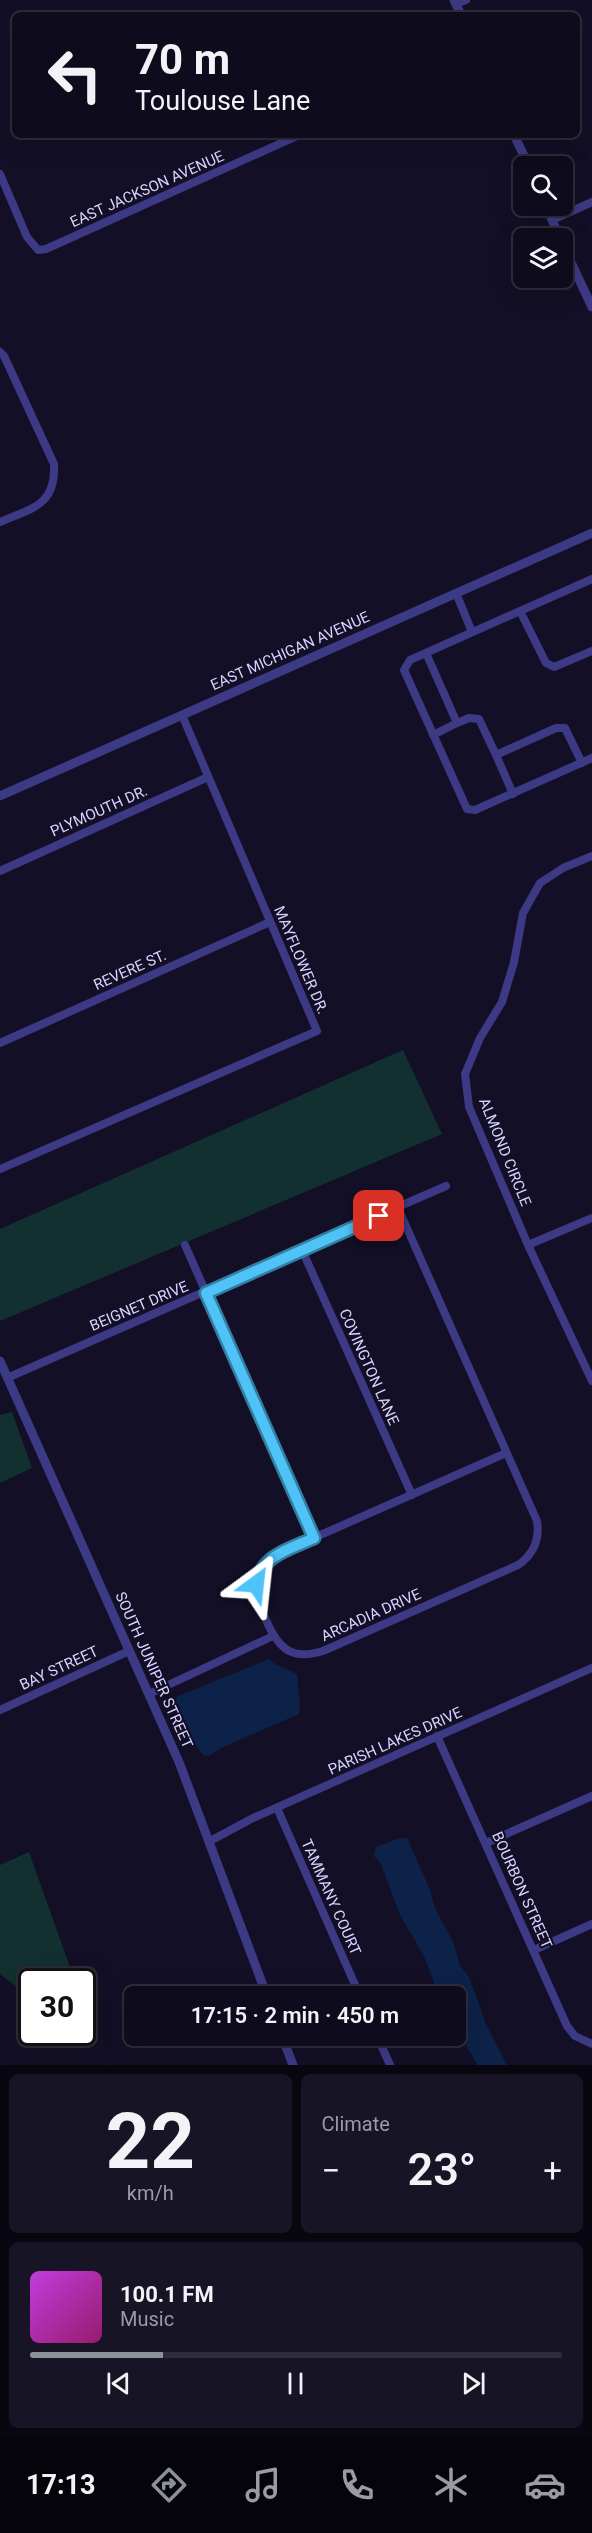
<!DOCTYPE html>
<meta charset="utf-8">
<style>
:root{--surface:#0e0b1c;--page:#171425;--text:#f1f3f6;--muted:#9b9ba3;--line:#2e2b3b;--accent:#8c9099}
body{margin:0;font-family:Roboto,sans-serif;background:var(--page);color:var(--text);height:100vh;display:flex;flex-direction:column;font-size:22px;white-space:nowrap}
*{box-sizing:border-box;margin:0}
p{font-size:20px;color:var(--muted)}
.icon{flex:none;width:33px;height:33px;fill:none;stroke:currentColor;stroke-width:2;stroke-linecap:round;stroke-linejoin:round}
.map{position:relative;height:2065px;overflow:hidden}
.panel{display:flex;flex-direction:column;gap:9px;padding:9px;background:#08060f;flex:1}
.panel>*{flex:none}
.banner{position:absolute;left:12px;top:12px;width:568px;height:126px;border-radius:9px;box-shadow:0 6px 24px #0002,0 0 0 2px var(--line);background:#0e0b1c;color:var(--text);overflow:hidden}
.controls{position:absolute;left:513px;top:156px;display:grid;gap:12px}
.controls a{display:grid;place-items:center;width:60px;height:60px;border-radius:9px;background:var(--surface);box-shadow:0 6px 24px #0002,0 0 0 2px var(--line);font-size:30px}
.speed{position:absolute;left:18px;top:1968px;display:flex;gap:12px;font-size:30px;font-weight:700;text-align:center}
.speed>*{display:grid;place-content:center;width:78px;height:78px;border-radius:50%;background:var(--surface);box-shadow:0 6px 24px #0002,0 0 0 2px var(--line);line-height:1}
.speed .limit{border:3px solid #111;border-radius:9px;background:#fff;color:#111}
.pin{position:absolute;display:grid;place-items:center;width:51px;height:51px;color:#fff;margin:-26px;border-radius:12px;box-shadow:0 3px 9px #0006}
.me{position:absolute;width:66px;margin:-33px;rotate:30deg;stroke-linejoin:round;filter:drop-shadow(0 0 4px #0008)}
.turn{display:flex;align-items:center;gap:21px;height:126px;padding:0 24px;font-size:27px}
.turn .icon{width:78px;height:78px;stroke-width:2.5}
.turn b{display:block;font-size:42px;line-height:51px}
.big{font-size:45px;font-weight:600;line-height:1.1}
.panel .tile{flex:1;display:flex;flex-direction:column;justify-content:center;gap:9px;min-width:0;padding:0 21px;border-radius:9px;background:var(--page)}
.panel .dial{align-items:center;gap:0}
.dial b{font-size:78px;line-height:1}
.song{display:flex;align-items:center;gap:18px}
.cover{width:72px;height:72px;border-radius:9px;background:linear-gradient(135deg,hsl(290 70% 55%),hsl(320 70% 35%))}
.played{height:6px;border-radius:3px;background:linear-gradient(90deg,var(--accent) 25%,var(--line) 25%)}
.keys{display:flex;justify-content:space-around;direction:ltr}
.heat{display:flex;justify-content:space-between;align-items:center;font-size:33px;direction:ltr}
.panel .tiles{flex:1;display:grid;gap:9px;grid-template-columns:1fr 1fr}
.tile:last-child{grid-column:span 2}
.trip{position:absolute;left:124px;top:1986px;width:342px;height:60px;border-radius:9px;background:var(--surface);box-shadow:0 6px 24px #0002,0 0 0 2px var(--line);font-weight:600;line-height:60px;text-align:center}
.dock{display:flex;height:96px;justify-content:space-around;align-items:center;background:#06040b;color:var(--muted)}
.dock .icon{width:42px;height:42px}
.dock .active{color:var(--accent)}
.dock b{font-size:27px;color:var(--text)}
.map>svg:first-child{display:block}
</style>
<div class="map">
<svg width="592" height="2065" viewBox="0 0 592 2065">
<rect width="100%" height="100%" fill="#130f26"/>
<g fill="#12302f">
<path d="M403 1050 442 1134 0 1321V1229Z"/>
<path d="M12 1412 32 1468 0 1483V1415Z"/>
<path d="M29 1852 75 1981 32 1982 31 1998 0 1974V1865Z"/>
</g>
<g fill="#0c2248">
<path d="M269 1659 273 1663 297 1674 300 1705 299 1714 221 1748 209 1756 203 1755C191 1739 176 1717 176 1697Z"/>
<path d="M400 1838H407L430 1890 435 1908 454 1944 460 1966 469 1977 486 2024 507 2065H478L456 2030V1996H439L424 1956 400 1915 381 1864 374 1856 376 1847Z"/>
</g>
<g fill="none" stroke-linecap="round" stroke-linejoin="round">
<g stroke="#3d3a85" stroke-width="8">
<path d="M456 4 466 0"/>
<path d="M0 174 27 237 38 250 46 249 299 135"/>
<path d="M552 220 592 202"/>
<path d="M0 352 4 356 54 464C56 505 33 508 0 522"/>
<path d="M592 579 410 660 404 670 467 809 475 810 592 758"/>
<path d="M456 593 472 632"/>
<path d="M520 611 546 663 554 667 592 651"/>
<path d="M426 653 457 723 433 735"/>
<path d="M457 723 469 718 479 719 496 755 556 728H565L582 763"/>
<path d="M496 755 513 794"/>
<path d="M592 856 563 868 540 883 523 913 514 962 502 1002 480 1038 465 1074 469 1107 528 1245 592 1381"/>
<path d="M0 871 208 777"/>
<path d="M0 1043 270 922"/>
<path d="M0 1169 317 1031 182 715"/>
<path d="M398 1208 537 1521C540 1540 534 1554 518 1565L323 1651C291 1661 278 1648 266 1620 254 1593 249 1574 275 1555L506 1453"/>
<path d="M185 1245 314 1538"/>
<path d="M528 1245 592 1218"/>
<path d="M302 1250 412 1495"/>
<path d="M7 1378 446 1186"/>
<path d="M149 1694 273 1636"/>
<path d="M0 1710 129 1651"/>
<path d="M437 1736 567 2026 575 2036 592 2044"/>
<path d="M277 1808 360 1996"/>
<path d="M210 1841 253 1818 592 1668"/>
<path d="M486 1843 592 1796"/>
<path d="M534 1950 592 1924"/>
<path d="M377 2036 390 2065"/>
</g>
<g stroke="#3d3a85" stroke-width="9">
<path d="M454 0 461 15"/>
<path d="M514 135 529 166"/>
<path d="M546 206 560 238"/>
<path d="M562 243 592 307"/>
<path d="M0 796 592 533"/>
<path d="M0 1361 179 1762 267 1996"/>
<path d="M282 2036 293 2065"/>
</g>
</g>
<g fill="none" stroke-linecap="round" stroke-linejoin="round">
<g stroke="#337fa1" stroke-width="15">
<path id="route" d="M256 1584C262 1555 290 1549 314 1538L206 1293 379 1216"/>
</g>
<use href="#route" stroke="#4fc3f7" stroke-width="10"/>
</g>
<g text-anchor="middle" stroke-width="4.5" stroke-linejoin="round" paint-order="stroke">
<g font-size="15" fill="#d9d4ff" stroke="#130f26">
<text transform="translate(147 189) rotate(-24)" y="5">EAST JACKSON AVENUE</text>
<text transform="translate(290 651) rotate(-24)" y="5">EAST MICHIGAN AVENUE</text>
<text transform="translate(99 811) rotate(-24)" y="5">PLYMOUTH DR.</text>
<text transform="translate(301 960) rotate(67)" y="5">MAYFLOWER DR.</text>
<text transform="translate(130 970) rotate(-24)" y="5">REVERE ST.</text>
<text transform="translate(505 1152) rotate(68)" y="5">ALMOND CIRCLE</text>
<text transform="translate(139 1306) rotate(-23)" y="5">BEIGNET DRIVE</text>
<text transform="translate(369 1367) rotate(66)" y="5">COVINGTON LANE</text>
<text transform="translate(371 1615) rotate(-24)" y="5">ARCADIA DRIVE</text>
<text transform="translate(59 1668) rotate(-25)" y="5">BAY STREET</text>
<text transform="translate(154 1670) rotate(66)" y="5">SOUTH JUNIPER STREET</text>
<text transform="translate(395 1741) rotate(-24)" y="5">PARISH LAKES DRIVE</text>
<text transform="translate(522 1890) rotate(66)" y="5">BOURBON STREET</text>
<text transform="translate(331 1897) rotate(66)" y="5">TAMMANY COURT</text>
</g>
</g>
</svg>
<div class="controls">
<a><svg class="icon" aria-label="search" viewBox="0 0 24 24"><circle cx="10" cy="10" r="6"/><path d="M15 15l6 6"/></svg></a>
<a><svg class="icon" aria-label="layers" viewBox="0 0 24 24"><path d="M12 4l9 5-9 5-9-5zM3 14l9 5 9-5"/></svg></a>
</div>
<div class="speed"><div class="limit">30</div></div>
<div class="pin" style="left:379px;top:1216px;background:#d93025"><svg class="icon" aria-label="arrive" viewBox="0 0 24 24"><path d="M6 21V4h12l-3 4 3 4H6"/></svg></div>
<svg class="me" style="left:256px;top:1584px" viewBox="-20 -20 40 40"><path d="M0-17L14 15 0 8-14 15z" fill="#4fc3f7" stroke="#fff" stroke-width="4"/></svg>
<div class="trip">17:15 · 2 min · 450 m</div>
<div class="banner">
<div class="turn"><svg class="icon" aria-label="left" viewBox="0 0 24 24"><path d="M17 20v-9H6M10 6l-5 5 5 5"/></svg><div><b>70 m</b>Toulouse Lane</div></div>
</div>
</div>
<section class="panel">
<div class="tiles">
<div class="tile dial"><b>22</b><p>km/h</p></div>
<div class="tile"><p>Climate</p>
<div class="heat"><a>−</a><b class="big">23°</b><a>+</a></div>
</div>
<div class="tile">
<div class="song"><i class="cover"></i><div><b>100.1 FM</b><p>Music</p></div></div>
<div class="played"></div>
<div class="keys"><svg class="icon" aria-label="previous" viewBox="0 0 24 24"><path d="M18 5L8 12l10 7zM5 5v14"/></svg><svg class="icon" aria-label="pause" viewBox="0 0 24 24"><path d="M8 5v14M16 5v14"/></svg><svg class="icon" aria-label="next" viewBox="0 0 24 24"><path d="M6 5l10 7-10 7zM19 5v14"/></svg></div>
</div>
</div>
</section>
<nav class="dock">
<b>17:13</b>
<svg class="icon active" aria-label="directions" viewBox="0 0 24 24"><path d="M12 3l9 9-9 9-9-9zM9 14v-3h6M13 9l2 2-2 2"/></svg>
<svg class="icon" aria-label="music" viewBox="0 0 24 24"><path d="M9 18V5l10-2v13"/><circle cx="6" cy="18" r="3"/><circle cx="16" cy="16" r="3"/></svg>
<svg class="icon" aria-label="phone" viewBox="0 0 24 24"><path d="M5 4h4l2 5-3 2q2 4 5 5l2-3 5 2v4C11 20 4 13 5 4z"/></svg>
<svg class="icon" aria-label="climate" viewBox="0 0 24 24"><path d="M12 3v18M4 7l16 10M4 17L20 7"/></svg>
<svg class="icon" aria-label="car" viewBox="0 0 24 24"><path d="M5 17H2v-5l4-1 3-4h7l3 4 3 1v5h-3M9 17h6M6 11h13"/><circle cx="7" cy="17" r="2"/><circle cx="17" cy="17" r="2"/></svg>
</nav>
